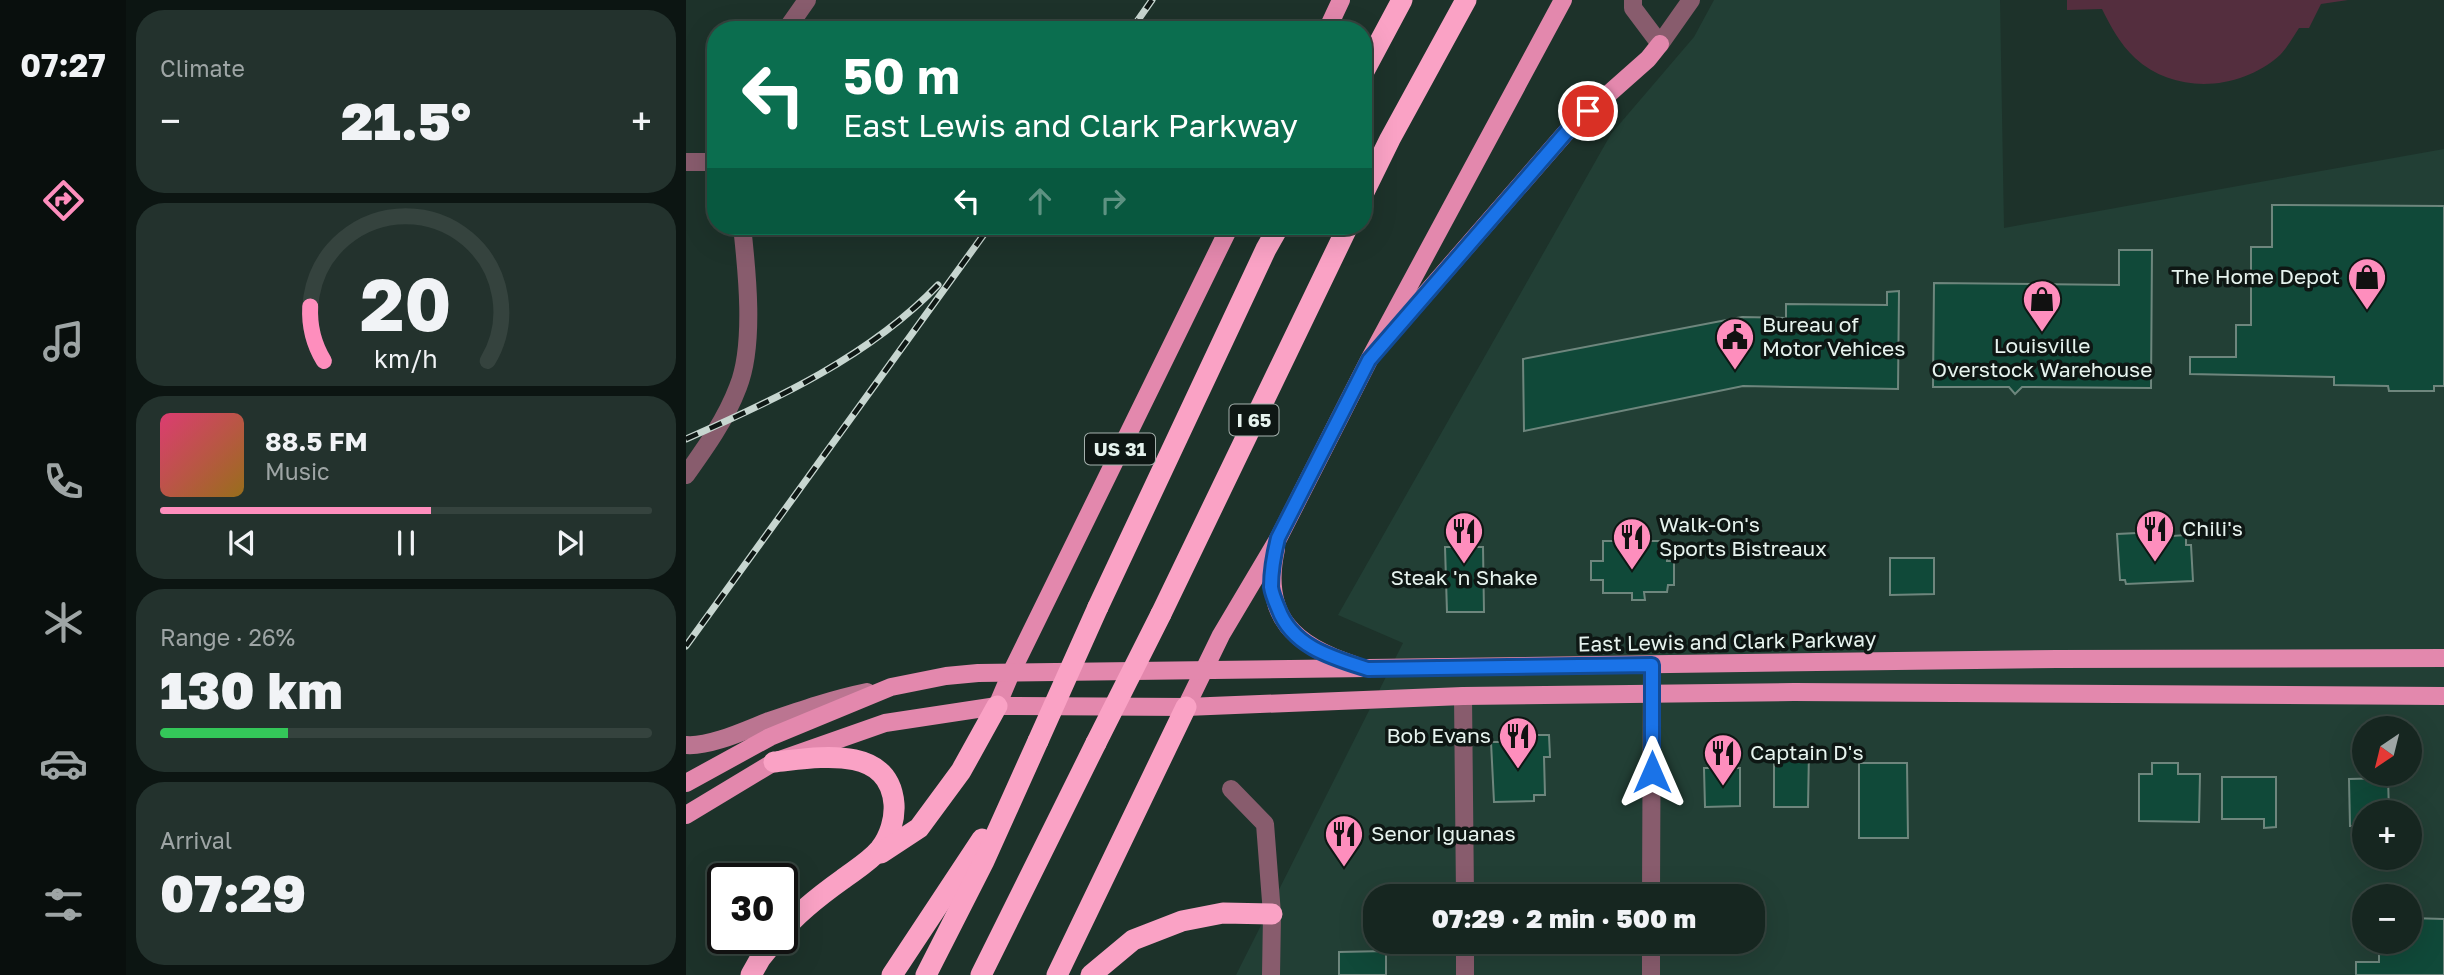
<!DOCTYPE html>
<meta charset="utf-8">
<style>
:root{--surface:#162620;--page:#23322d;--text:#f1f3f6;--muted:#9ea5a5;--line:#35433e;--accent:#fe8ebd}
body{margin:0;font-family:"Golos Text",sans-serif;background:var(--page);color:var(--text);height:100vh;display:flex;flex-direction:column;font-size:26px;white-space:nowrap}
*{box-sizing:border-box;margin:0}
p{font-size:23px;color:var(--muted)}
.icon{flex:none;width:38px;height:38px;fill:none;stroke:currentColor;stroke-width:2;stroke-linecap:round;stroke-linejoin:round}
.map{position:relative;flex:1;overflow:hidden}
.drawer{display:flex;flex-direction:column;gap:10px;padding:10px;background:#0c1512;width:560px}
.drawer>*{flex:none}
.hud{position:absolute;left:21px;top:21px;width:665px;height:214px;border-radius:28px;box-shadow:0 7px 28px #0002,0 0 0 2px var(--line);background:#0b6e4f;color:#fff;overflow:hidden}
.needle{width:46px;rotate:215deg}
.fabs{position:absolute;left:1666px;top:716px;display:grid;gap:14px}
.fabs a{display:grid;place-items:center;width:70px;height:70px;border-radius:50%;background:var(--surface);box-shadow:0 7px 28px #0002,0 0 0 2px var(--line);font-size:35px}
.speed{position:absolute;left:21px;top:863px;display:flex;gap:14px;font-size:35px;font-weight:700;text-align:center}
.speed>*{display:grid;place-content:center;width:91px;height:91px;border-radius:50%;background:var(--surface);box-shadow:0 7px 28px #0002,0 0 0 2px var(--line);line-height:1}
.speed .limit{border:4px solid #111;border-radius:10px;background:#fff;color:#111}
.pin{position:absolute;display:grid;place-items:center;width:60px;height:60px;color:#fff;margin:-30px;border:4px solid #fff;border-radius:50%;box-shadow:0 2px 7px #0007}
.me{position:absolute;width:77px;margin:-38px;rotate:0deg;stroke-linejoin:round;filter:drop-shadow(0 0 5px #0008)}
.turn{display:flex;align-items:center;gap:24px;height:147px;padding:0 21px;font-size:32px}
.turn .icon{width:91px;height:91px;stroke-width:2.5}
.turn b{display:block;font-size:49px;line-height:60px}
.lanes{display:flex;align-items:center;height:66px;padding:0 21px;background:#0003;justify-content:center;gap:35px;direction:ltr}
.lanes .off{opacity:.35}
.big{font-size:52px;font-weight:800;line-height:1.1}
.drawer .tile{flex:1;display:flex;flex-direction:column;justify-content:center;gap:10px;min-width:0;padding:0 24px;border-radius:28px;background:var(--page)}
.drawer .dial{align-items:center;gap:0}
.dial svg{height:182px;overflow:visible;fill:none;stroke:var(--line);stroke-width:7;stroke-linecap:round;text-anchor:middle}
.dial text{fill:var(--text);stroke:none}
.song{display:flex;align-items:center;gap:21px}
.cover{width:84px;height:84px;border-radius:10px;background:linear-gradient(135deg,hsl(340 70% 55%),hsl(40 70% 35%))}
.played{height:7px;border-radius:4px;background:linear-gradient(90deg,var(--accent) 55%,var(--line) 55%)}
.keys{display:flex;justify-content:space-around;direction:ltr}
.heat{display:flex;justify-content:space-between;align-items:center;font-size:38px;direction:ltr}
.charge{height:10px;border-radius:5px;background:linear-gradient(90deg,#34c759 26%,var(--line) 0)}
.trip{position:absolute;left:677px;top:884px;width:402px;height:70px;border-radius:28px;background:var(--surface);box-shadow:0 7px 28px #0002,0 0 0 2px var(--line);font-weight:800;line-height:70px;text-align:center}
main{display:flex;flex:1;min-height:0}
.tab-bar{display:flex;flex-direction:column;width:126px;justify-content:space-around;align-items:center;background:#090f0d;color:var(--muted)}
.tab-bar .icon{width:49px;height:49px}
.tab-bar .on{color:var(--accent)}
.tab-bar b{font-size:32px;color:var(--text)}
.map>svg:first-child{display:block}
</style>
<main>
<nav class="tab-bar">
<b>07:27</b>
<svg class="icon on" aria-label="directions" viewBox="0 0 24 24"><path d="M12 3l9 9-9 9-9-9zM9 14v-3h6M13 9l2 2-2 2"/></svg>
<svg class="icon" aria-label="music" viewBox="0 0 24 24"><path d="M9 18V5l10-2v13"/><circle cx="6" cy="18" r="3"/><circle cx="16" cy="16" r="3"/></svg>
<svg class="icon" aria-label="phone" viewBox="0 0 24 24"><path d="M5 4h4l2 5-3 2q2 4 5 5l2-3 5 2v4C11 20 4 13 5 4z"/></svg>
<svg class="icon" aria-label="climate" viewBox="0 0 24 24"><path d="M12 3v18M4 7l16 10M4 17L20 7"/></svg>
<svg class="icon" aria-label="car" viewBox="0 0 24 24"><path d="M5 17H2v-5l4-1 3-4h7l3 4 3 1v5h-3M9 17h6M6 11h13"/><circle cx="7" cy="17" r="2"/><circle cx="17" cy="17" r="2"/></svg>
<svg class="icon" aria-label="filters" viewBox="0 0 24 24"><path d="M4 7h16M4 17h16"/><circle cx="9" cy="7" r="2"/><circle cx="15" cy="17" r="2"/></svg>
</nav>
<section class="drawer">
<div class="tile"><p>Climate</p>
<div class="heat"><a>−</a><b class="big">21.5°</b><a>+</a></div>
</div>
<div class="tile dial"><svg viewBox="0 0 100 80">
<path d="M14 69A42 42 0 1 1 86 69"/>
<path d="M14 69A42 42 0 0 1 8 45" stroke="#fe8ebd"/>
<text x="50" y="56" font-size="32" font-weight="700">20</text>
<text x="50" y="72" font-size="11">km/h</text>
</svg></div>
<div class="tile">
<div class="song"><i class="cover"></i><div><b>88.5 FM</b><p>Music</p></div></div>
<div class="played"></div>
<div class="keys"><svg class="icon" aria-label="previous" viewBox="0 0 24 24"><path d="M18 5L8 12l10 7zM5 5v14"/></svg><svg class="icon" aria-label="pause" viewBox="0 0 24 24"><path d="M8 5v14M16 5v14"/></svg><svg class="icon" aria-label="next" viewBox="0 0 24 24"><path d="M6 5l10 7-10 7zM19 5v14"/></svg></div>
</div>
<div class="tile"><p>Range · 26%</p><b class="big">130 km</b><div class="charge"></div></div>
<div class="tile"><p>Arrival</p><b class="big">07:29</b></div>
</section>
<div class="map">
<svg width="1758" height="975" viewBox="0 0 1758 975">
<rect width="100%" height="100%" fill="#1d322a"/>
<path fill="#223f35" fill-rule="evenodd" d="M1028 0H1314L1318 228 1758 149V975H550L717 643 652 615 925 134 1008 37ZM1678 728H1724V774H1678ZM1678 812H1724V858H1678ZM690 896H1068V942H690ZM1678 896H1724V942H1678Z"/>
<path fill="#542e3e" d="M1381 0H1662L1635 4 1623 28H1613C1607 37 1601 48 1594 55 1554 91 1489 95 1449 58 1434 44 1425 27 1416 9L1381 10Z"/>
<g fill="#104939" stroke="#6e867d" stroke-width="2">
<path d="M1586 205 1758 206V386H1748V391H1703L1702 386 1648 385V377L1504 374V357H1550V325H1565V247H1586Z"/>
<path d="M1433 250H1466L1465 388 1336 387 1329 394 1323 387H1247L1248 283 1433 285Z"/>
<path d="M1213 291 1212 389 1057 386 838 431 837 359 1056 317 1100 318V304L1201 305V292Z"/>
<path d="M1472 532V537L1500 535V545H1505L1507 581 1440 584 1439 580H1434L1431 534Z"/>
<path d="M917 541H981V561H988V585H982L981 592H958L959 600H946V593H917V580H905V561H917Z"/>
<path d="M759 547H797L798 612H761Z"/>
<path d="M1204 558H1248V594L1204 595Z"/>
<path d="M835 735H863L864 757H858L859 795H848V801L808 802 805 742H834Z"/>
<path d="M1088 749 1123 750 1122 807H1088Z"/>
<path d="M1173 763H1221L1222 838H1173Z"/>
<path d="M1466 763H1492V774H1514L1513 822 1453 821V774H1466Z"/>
<path d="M1018 768H1054V806L1019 807Z"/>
<path d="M1536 777H1590V827L1578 828V819H1536Z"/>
<path d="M1702 778 1703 812H1678V826H1664L1663 779Z"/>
<path d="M1724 918 1758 919V975H1670V962H1693V942H1724Z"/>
<path d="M700 951V975H653V952Z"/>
</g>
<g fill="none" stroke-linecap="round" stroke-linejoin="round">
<g stroke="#885c6d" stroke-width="18">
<path d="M100 30 121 0"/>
<path d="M0 162H30"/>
<path d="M0 475C20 447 40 419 52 387 69 345 61 271 56 226"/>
<path d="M777 696 779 896"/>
<path d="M545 789 579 824 586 914"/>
<path d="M965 896 966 665"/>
<path d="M779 975V942"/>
<path d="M965 975V942"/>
</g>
<g stroke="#885c6d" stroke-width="18">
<path d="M947 0V8L974 44 1005 0"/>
<path d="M585 975 586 914"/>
</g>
<path stroke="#bb7591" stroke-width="18" d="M0 745C24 747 60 730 83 721 115 710 147 699 181 692"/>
<g stroke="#e388ad" stroke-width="18">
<path d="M641 30 655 0"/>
<path d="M708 330 883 129 962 59 974 44"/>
<path d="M590 549C575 617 609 646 669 665"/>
<path d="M311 706 325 673 544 226"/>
<path d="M500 707 535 635 592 539 683 360 877 0"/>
<path d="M0 783 84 737 205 687 260 676 292 673 1371 659 1758 658"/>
<path d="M0 815 88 762 199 723 311 706 500 707 777 696 1108 692 1758 696"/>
</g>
<g stroke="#faa2c5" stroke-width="21">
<path d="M677 73 716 0"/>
<path d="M677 194 704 139 780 0"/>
<path d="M412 607 580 249 593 226"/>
<path d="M475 614 662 226"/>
<path d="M88 762C129 758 203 743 208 804 209 819 204 836 194 849 184 861 169 870 157 879 136 894 112 912 96 932"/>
<path d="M195 853 233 828 275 771 311 706"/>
<path d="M65 975 74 959 91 938"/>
<path d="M206 975 296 839"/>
<path d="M240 975 298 861 352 741"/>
<path d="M295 975 410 743"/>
<path d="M371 975 500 707"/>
<path d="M405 975 447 940 496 921 537 913 586 914"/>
</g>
<g stroke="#c7d6d0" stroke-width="7">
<g id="rail">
<path d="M445 30 466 0"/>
<path d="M0 439C89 400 184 356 252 285"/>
<path d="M0 646 304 226"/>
</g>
</g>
<use href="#rail" stroke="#0e1714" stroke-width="4.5" stroke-dasharray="13" stroke-linecap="butt"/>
<g stroke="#faa2c5" stroke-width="21">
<path d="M352 741 412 607"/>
<path d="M410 743 475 614"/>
</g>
</g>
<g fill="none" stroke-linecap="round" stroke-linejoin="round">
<g stroke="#114b97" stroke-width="18">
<path id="route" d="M902 111 883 129 683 360 592 538C588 554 585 571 585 587 586 594 589 601 592 608 606 647 647 658 682 669L966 665V772"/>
</g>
<use href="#route" stroke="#1a73e8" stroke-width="12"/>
</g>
<defs>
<g id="shop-pin" transform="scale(2.0125)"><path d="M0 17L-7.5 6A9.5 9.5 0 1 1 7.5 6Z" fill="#fe8ebd" stroke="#0e1714"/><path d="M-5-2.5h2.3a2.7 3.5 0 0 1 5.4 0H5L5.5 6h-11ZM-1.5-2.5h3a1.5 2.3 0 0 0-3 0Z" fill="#111"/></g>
<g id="civic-pin" transform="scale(2.0125)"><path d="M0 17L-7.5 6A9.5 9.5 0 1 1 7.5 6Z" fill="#fe8ebd" stroke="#0e1714"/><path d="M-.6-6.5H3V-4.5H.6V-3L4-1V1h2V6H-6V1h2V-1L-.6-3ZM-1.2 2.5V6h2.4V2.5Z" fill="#111"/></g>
<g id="restaurant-pin" transform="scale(2.0125)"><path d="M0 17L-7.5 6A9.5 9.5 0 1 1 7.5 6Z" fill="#fe8ebd" stroke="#0e1714"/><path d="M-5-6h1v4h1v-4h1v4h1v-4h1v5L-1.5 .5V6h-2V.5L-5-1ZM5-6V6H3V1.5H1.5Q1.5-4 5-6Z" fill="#111"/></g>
</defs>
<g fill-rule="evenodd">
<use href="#shop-pin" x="1681" y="277"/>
<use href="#shop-pin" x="1356" y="299"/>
<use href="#civic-pin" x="1049" y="337"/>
<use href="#restaurant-pin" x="1469" y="529"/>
<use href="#restaurant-pin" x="778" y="531"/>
<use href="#restaurant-pin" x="946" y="537"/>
<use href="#restaurant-pin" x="832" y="736"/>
<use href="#restaurant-pin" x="1037" y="753"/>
<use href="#restaurant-pin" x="658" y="834"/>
</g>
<g text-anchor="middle" stroke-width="7" stroke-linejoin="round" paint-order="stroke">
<g fill="#0e1714" stroke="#a5b1ad" stroke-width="2">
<rect x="543.5" y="404.5" width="49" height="31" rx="5"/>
<rect x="399" y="433.5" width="70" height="31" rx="5"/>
</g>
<g font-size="19" font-weight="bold" fill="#e6f3ee">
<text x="568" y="427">I 65</text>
<text x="434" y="456">US 31</text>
</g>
<g font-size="21" fill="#e6f3ee" stroke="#0e1714" text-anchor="start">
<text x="1654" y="284" text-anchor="end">The Home Depot</text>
<text x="1076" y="332">Bureau of<tspan x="1076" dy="24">Motor Vehices</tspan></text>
<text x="1356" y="353" text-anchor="middle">Louisville<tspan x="1356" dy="24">Overstock Warehouse</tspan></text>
<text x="973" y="532">Walk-On's<tspan x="973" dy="24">Sports Bistreaux</tspan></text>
<text x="1496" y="536">Chili's</text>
<text x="778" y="585" text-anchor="middle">Steak 'n Shake</text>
<text x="805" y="743" text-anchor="end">Bob Evans</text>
<text x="1064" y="760">Captain D's</text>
<text x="685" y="841">Senor Iguanas</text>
</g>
<g font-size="21" fill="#e6f3ee" stroke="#0e1714">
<text transform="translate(1041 642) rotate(-1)" y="7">East Lewis and Clark Parkway</text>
</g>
</g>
</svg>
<div class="fabs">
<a><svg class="needle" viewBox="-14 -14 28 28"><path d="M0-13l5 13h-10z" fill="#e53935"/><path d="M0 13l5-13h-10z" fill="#9ea5a5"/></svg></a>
<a>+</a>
<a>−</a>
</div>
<div class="speed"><div class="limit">30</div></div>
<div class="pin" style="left:902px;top:111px;background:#d93025"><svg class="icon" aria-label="arrive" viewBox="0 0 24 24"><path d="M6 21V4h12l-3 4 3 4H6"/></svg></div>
<svg class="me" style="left:966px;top:772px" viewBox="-20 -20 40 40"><path d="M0-17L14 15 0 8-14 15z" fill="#1a73e8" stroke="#fff" stroke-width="4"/></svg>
<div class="trip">07:29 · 2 min · 500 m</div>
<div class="hud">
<div class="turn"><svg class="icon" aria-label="left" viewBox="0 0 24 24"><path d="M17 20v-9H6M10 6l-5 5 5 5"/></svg><div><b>50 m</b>East Lewis and Clark Parkway</div></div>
<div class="lanes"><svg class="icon" aria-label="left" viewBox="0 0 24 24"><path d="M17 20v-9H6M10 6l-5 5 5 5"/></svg><svg class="icon off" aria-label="ahead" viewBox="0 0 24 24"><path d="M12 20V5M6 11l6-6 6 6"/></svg><svg class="icon off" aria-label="right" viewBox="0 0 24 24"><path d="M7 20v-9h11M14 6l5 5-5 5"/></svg></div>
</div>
</div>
</main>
